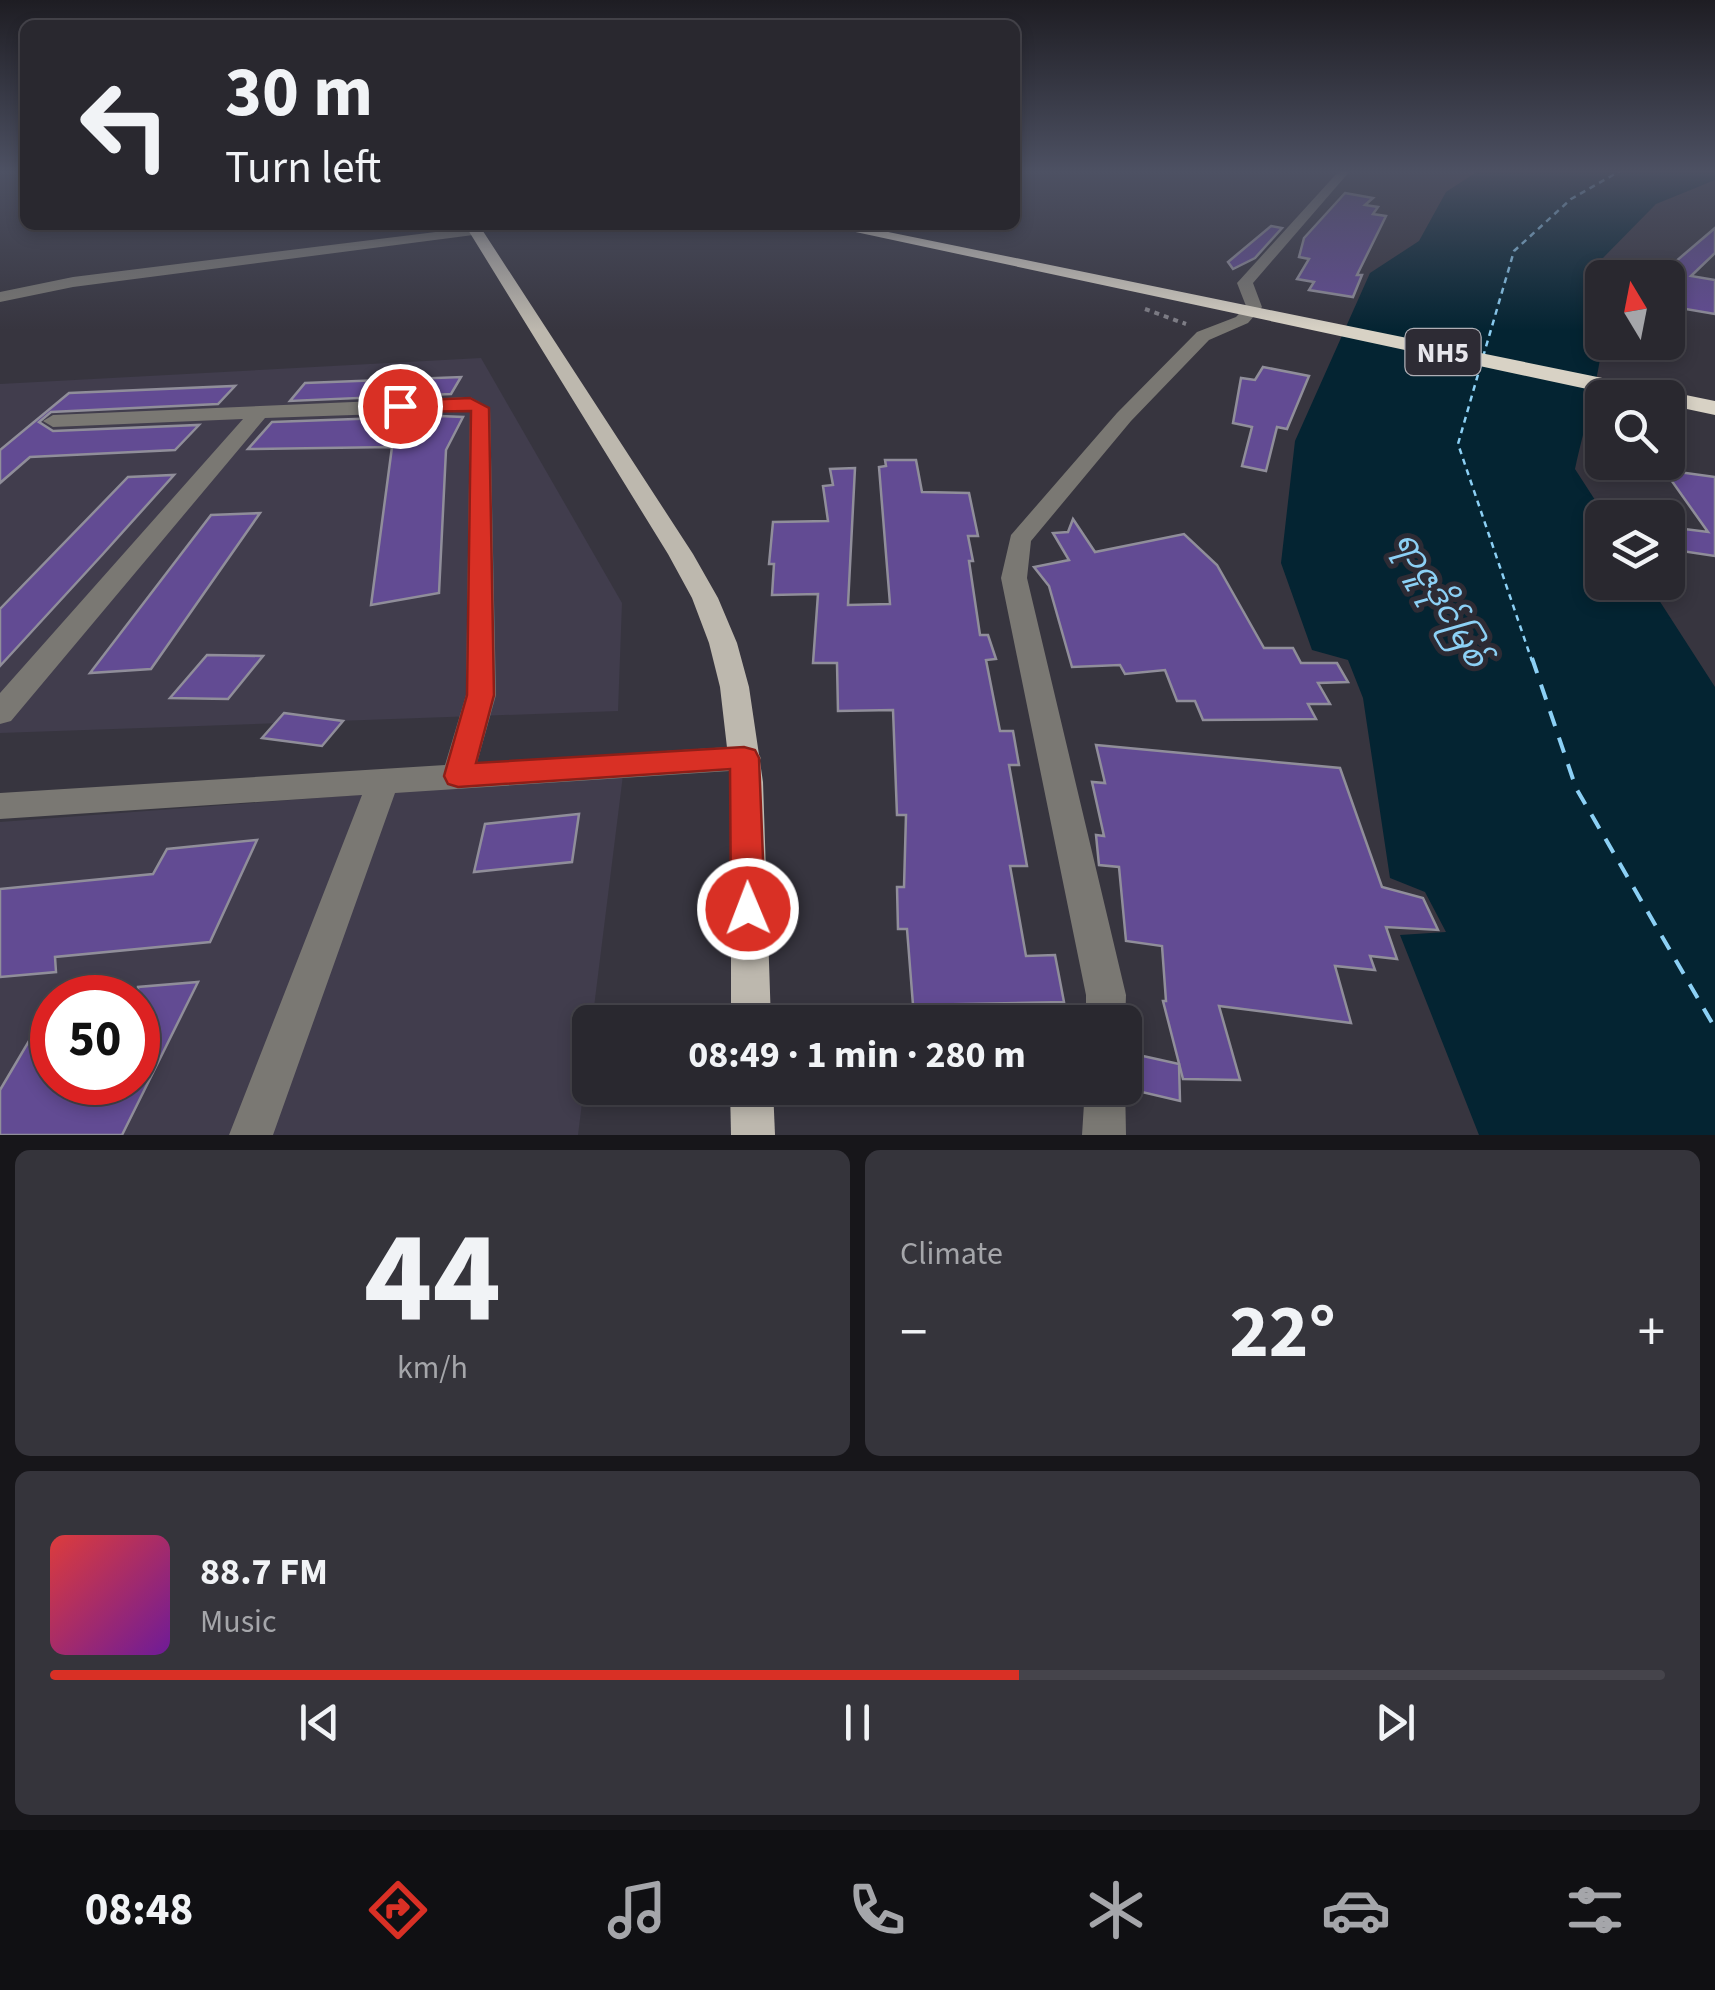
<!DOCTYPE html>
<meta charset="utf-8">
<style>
:root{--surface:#29282f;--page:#35343b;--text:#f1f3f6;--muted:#a5a6aa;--line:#45444b;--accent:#d93025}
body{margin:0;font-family:"Source Sans 3","Noto Sans Myanmar",sans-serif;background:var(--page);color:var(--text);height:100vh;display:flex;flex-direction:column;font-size:38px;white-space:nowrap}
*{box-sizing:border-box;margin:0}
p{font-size:32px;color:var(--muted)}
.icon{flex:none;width:55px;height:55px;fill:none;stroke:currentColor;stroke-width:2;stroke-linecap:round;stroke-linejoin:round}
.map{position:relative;height:1135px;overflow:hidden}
.sheet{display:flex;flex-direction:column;gap:15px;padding:15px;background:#17161a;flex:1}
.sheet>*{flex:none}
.hud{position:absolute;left:20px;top:20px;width:1000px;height:210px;border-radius:15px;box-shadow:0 5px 15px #0003,0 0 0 2px var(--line);background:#29282f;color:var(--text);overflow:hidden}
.needle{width:65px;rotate:350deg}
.tools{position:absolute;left:1585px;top:260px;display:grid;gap:20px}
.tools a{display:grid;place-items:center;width:100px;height:100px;border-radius:15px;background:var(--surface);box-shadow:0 5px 15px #0003,0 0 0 2px var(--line);font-size:50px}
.speed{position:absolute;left:30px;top:975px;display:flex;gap:20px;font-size:50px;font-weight:700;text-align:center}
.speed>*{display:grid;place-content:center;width:130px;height:130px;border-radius:50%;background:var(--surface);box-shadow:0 5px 15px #0003,0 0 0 2px var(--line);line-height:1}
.speed .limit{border:15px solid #d22;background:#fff;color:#111}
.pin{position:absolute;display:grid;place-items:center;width:85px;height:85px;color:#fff;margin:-42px;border:5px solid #fff;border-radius:50%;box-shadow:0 2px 10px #0007}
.me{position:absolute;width:110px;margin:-55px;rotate:359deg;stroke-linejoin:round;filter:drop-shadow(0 0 8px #0008)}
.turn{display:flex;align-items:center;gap:35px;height:210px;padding:0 40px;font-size:45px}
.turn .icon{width:130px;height:130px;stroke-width:2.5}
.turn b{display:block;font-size:70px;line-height:85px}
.big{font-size:75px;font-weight:700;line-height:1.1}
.sheet .widget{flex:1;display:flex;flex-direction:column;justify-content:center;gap:15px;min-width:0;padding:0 35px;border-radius:15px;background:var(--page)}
.sheet .dial{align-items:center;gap:0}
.dial b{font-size:130px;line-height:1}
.song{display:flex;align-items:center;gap:30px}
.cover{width:120px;height:120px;border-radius:15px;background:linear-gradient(135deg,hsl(0 70% 55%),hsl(280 70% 35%))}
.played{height:10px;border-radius:5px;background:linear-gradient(90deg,var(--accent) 60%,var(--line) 60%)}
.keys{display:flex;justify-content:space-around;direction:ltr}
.heat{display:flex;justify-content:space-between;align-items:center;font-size:55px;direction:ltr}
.sheet .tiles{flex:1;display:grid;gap:15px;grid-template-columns:1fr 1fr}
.widget:last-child{grid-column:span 2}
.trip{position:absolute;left:572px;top:1005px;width:570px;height:100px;border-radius:15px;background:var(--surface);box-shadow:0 5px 15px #0003,0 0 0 2px var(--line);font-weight:700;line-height:100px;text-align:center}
.tab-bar{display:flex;height:160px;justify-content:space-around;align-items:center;background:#101013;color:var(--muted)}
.tab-bar .icon{width:70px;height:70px}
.tab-bar .active{color:var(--accent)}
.tab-bar b{font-size:45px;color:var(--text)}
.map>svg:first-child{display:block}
</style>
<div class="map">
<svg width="1715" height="1135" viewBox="0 0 1715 1135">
<rect width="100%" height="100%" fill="#37353f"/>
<g fill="#413d4d" fill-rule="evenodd">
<path d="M481 358 622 603 618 711 0 733V384Z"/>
<path d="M623 775 578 1135H0V822ZM52 998H138V1082H52Z"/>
</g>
<path fill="#042432" d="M1478 171H1715V180L1656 204 1599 262C1617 325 1589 405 1575 469L1606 517 1602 518V582L1648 583 1715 687V1135H1479L1400 935 1446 932 1425 892 1390 878 1363 698 1348 660 1312 650 1281 563 1295 441 1370 273 1419 241 1446 192Z"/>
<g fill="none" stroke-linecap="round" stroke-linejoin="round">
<g stroke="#8cd0f5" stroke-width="2.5" stroke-dasharray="6 5" stroke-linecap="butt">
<path d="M1483 357 1514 251 1571 199 1620 171"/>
<path d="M1481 364 1458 444 1532 661"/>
</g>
<path stroke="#8cd0f5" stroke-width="4" stroke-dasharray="16 12" stroke-linecap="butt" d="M1532 658 1576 788 1715 1028"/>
</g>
<g fill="#624b93" stroke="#908e9a" stroke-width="2.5">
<path d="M1345 193 1373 198 1365 205 1378 207 1373 214 1386 216 1357 275H1362L1353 297 1309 290 1314 282 1297 279 1309 259 1299 257 1304 238Z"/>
<path d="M1271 226 1282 228 1255 258 1233 269 1228 262Z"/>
<path d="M1715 228V253L1691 276 1715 280V314L1668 306V268Z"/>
<path d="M1263 367 1309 376 1287 429 1277 427 1266 471 1242 466 1252 427 1233 423 1241 378 1255 380Z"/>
<path d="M461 377 451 394 290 401 305 383Z"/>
<path d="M235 386 218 404 51 412 39 422 53 431 199 425 175 450 30 457 0 483V450L69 393Z"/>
<path d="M439 416 463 417 446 450 439 593 371 605 392 447 248 449 272 422Z"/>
<path d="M885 460H916L922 492 969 493 978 536H968L973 561H969L980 635H988L996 659 986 660 1000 731H1013L1019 765H1009L1027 866H1010L1026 956 1055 955 1064 1002 913 1005 907 929H898L897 887H904L906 815H897L893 710 838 711 837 663H813L818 594 772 595 774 564H769L773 522 828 521 823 486 833 485 830 469 855 468 848 605 890 604 879 467 886 466Z"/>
<path d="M1664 470 1715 477V556L1668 549V527L1708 532Z"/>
<path d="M174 475 102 555 0 666V609L128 477Z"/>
<path d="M260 513 151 669 90 673 211 515Z"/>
<path d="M1073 519 1095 552 1184 534 1217 565 1264 648H1293L1301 663H1337L1348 682 1318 683 1330 704H1308L1316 719 1203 720 1195 701H1177L1165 670 1125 674 1120 665 1072 667 1049 586 1034 567 1069 560 1053 533 1068 532Z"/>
<path d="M207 655 263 656 228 699 170 698Z"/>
<path d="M284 713 343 721 322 746 262 738Z"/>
<path d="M1096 745 1340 768 1382 887 1423 898 1438 930 1386 927 1397 959 1370 956 1375 970 1335 966 1351 1023 1219 1006 1240 1080 1183 1079 1163 1001H1166L1162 946 1126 941 1119 867 1099 865 1096 835 1104 836 1092 782 1105 783Z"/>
<path d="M579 814 572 862 474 872 485 824Z"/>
<path d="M257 840 210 942 55 957 56 972 0 977V889L153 874 167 849Z"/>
<path d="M198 982 122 1135H0V1090L52 1002V1082H138V987Z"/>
<path d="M1125 1052 1179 1064 1180 1101 1129 1089Z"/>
</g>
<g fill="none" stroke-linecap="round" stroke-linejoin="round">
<path stroke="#807f87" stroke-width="4" stroke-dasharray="5 5" stroke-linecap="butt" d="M1145 309 1186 324"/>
<g fill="#7a7873" fill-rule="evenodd">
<path d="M1339 171H1350L1253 283 1262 307 1248 323 1209 340 1131 421 1031 541 1027 578 1126 995 1125 1025 1086 1022V995L1001 578 1011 535 1117 413 1197 332 1236 317 1246 306 1237 283Z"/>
<path d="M476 227 483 231 481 234 73 287 0 302V292L73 277Z"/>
<path d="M470 397 490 408 496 695 477 763 745 746 756 749 761 758 756 767 745 770 395 793 273 1135H229L362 795 0 819V793L445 765 466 695 470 411 265 418 11 721 0 724V693L243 419 53 427 43 421 53 415Z"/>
<path d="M1125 1082 1126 1135H1082L1085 1088H1125Z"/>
</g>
<g fill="#bdb8ae" fill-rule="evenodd">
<path d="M465 225H479L693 554 718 598 737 643 749 687 763 782 771 1022H731V782L720 687 709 643 692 598 668 554Z"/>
<path d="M730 1088H773L775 1135H731Z"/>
</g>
<path fill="#d8d2c5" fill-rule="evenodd" d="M823 225H854L1715 401V415L1668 405V398H1629Z"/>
</g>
<linearGradient id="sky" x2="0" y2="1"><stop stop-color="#1e1d23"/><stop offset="0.52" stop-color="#4d5163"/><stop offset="1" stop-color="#4d5163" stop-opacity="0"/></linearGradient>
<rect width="1715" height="330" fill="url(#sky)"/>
<path fill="#d93025" stroke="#8d1f18" stroke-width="2.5" d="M470 398 489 408 494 695 476 763 744 747 755 750 759 758 765 909 760 920 748 924 736 920 731 909 730 769 458 787 448 784 444 776 467 695 471 411 400 412 391 406 400 401Z"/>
<g text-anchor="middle" stroke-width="10" stroke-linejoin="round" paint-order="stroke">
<rect fill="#2d2b34" stroke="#afaeb5" stroke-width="2.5" x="1405.5" y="329" width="75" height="46" rx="8"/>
<g font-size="28" font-weight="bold" fill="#e7e6ec">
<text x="1443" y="362">NH5</text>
</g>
<g font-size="32" font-style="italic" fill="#8cd0f5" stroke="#2d2b34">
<text transform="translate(1442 599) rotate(60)" y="11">ရာဇူဒိုင်မြစ်</text>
</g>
</g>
</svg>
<div class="tools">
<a><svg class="needle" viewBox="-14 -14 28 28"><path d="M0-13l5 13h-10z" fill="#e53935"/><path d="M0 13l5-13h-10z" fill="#a5a6aa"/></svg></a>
<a><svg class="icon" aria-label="search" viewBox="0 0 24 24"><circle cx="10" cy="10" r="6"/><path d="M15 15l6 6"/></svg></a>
<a><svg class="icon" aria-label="layers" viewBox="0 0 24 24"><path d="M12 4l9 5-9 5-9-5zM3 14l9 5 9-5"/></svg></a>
</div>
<div class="speed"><div class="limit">50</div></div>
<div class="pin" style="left:400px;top:406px;background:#d93025"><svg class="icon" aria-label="arrive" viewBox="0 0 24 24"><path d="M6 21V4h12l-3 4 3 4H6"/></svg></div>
<svg class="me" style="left:748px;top:909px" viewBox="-20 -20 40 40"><circle r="17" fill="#d93025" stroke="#fff" stroke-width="3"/><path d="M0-11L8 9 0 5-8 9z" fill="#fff"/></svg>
<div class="trip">08:49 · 1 min · 280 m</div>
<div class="hud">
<div class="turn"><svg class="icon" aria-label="left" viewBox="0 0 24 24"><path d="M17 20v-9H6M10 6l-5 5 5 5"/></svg><div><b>30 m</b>Turn left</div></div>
</div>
</div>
<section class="sheet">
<div class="tiles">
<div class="widget dial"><b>44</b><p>km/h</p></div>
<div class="widget"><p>Climate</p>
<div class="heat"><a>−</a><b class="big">22°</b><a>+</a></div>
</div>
<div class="widget">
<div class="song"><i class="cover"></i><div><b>88.7 FM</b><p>Music</p></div></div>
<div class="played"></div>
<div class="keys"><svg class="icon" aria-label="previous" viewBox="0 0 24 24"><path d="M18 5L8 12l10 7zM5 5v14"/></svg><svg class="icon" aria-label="pause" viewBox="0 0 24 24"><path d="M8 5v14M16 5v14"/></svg><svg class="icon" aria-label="next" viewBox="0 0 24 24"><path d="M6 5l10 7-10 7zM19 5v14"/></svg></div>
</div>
</div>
</section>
<nav class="tab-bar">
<b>08:48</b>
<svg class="icon active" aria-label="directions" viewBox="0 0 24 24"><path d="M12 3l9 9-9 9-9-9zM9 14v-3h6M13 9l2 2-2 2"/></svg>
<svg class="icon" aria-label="music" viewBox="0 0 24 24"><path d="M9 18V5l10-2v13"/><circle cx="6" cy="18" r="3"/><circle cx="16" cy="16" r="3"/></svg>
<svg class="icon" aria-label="phone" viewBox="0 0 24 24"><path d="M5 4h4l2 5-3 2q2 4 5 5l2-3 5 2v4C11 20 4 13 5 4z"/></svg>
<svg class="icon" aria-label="climate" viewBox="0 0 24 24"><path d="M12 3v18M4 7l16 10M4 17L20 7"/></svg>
<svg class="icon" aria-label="car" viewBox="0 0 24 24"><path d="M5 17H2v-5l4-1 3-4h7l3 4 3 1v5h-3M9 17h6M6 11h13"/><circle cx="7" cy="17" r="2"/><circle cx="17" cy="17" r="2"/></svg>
<svg class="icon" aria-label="filters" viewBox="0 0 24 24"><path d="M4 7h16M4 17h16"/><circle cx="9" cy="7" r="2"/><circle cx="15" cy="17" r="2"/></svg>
</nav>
